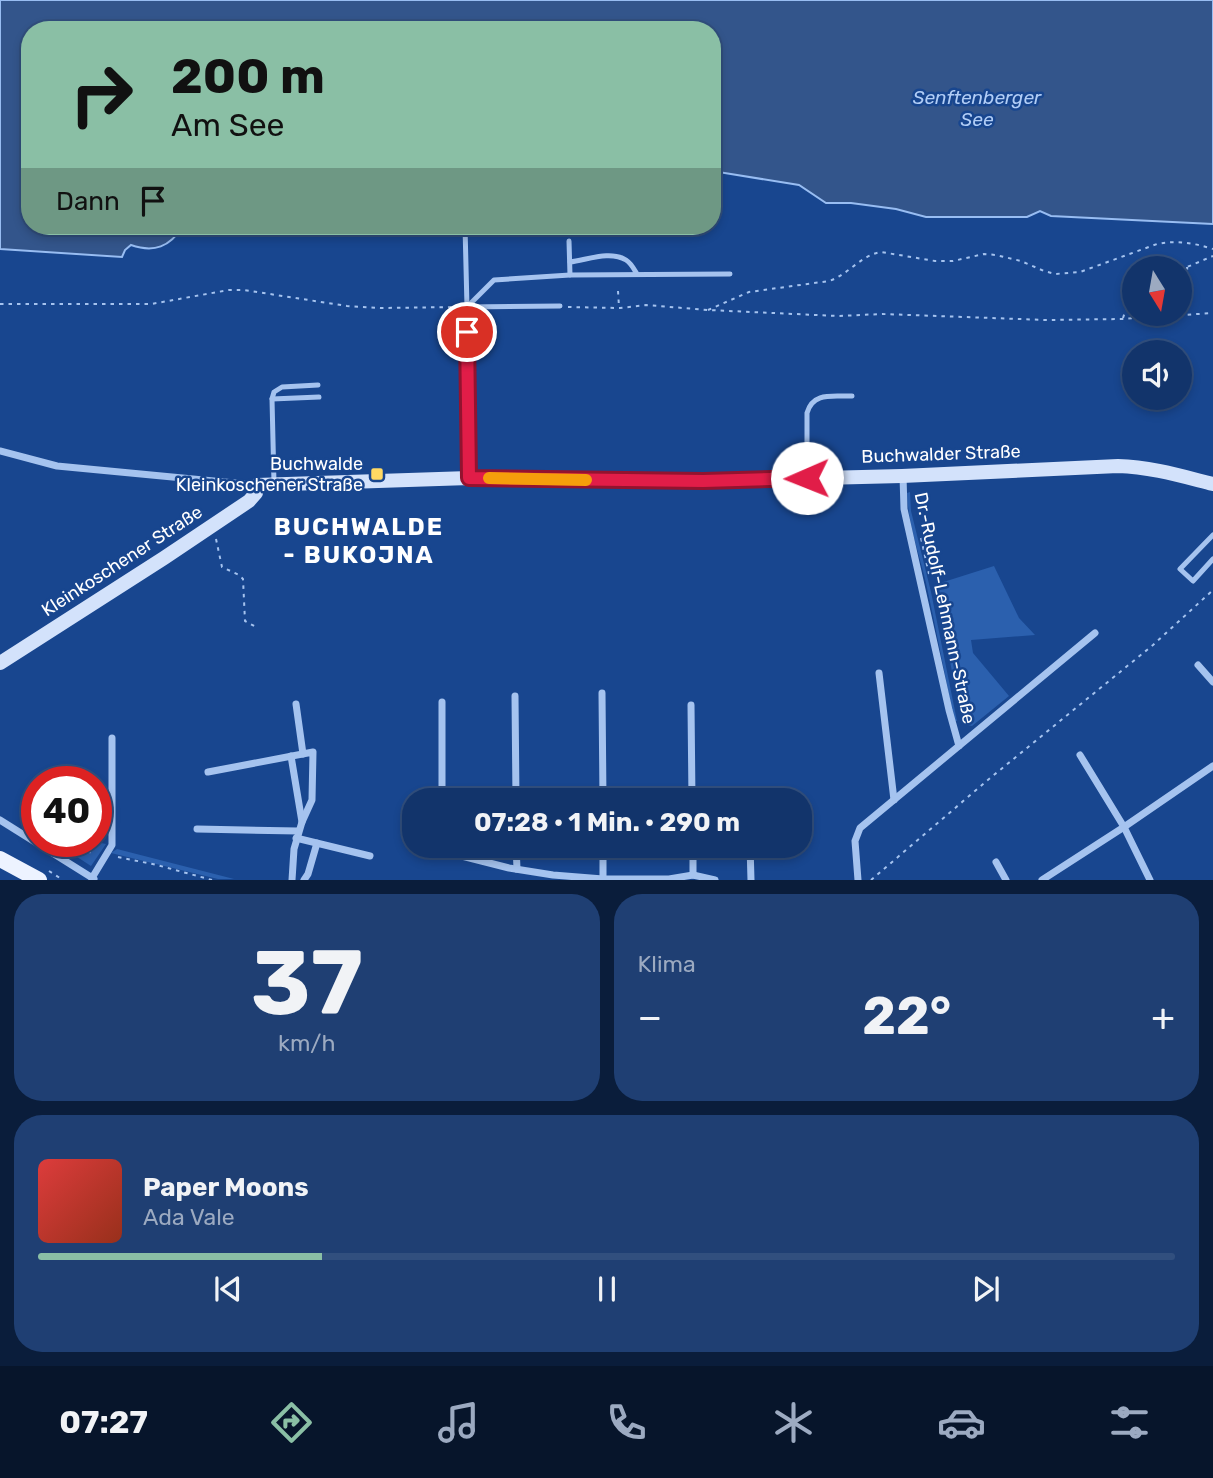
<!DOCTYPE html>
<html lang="de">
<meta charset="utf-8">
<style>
:root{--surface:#12346b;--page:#1f3f73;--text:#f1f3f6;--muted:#9caac1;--line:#314f7e;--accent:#8abfa5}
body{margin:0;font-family:Rubik,sans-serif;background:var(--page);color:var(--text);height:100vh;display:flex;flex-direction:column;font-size:26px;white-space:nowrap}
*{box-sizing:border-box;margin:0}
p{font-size:23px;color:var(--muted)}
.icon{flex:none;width:38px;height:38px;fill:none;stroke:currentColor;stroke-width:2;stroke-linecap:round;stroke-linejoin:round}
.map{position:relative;height:880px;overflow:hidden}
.sheet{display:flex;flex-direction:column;gap:14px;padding:14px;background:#0a1d3b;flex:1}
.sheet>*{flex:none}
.hud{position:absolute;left:21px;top:21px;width:700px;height:214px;border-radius:28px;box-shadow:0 4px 10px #0003,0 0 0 2px var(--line);background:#8abfa5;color:#111;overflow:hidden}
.needle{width:46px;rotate:169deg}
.fabs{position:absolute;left:1122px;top:256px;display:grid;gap:14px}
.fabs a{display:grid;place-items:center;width:70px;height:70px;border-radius:50%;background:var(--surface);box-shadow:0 4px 10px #0003,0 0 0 2px var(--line);font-size:35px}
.speed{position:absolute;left:21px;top:766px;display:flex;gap:14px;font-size:35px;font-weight:700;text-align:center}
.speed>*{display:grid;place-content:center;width:91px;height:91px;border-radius:50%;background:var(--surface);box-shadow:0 4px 10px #0003,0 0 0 2px var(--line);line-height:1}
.speed .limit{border:10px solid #d22;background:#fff;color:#111}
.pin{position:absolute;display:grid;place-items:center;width:60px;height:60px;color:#fff;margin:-30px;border:4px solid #fff;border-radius:50%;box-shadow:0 2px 7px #0007}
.me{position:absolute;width:77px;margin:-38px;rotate:269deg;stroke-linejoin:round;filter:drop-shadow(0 0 5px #0008)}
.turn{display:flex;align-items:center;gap:24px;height:147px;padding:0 35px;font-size:32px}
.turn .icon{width:91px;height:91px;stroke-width:2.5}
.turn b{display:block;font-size:49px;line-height:60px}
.then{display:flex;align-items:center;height:66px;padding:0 35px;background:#0003;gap:14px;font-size:26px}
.big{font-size:52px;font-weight:700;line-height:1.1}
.sheet .tile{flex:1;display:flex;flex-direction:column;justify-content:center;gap:10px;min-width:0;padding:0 24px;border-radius:28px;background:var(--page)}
.sheet .dial{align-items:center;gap:0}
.dial b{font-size:91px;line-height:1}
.song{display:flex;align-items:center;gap:21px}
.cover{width:84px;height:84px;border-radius:10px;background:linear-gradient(135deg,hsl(0 70% 55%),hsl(10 70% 35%))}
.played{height:7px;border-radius:4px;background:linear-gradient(90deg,var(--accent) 25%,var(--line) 25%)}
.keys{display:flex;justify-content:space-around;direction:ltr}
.heat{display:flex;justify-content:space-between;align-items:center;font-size:38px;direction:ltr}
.sheet .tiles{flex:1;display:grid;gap:14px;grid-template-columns:1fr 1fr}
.tile:last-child{grid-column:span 2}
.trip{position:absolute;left:402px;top:788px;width:410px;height:70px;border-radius:28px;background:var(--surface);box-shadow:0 4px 10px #0003,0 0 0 2px var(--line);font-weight:700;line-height:70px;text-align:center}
.tab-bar{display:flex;height:112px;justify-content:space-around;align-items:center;background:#07152b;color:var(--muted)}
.tab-bar .icon{width:49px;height:49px}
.tab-bar .selected{color:var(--accent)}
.tab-bar b{font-size:32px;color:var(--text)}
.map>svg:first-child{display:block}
</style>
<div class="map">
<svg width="1213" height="880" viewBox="0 0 1213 880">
<rect width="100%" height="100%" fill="#18468f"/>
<g fill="#2b60ae">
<path d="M910 492 911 511 931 592 957 721H954C945 675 936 629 926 583 919 553 908 524 907 493Z"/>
<path d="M994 566 1019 618 1035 635 971 640 973 653 1009 696 972 726 963 724 934 585Z"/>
<path d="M54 842H96L106 844 91 866Z"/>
<path d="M117 849 234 879H218L111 853Z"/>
</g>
<path fill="#33558b" stroke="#98bdf2" stroke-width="2" d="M0 0H1213V224L1051 216 1040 211 1027 217H926L896 209 851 203H826L799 185 712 171V30H30V226H183C170 247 154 253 131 245L125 250 122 257 0 249Z"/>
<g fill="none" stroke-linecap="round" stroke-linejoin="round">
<g stroke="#a5c3ef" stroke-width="2" stroke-dasharray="3.5 5" stroke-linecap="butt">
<path d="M567 226V233"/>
<path d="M1180 270 1213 256"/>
<path d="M1180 286 1185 288 1189 284 1187 267"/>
<path d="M618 291 619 307"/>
<path d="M0 304H151L229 290H244L347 306 381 308 458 307"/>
<path d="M568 307 620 308 646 305 708 310 838 316 882 314 1046 320 1122 319 1213 313"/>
<path d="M708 310 749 292 829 281C848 275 861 255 881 252L935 261H953L984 254 996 255 1021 261 1044 271 1055 274 1080 272 1157 244C1176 240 1194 243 1213 249"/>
<path d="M1123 318 1125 312 1134 301"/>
<path d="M921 538 929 574"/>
<path d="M216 539 222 567 239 575 243 579 245 621 256 627"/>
<path d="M62 848 95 853"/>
<path d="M118 857 157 865 212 880"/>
<path d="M49 871 63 880"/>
<path d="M871 880 989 779 1153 645 1213 590"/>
</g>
<g stroke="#a5c3ef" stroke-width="5">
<path d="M465 226 467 307"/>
<path d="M569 241 570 275"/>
<path d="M570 262C587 260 610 250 626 260 631 263 634 269 637 274"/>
<path d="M467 307 494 280 570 275 730 274"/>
<path d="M467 307 560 306"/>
<path d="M272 399 319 397"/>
<path d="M807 478V413C813 391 834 397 852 396"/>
<path d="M274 483 272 399 274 392 282 387 318 385"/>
<path d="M1213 535 1180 569 1193 581 1213 559"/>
</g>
<g stroke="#a5c3ef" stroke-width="7">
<path d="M467 307 469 478"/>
<path d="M0 451 57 466 257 485"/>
<path d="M903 476 904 509 949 710 959 746"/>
<path d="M1198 665 1213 682"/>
<path d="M879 673 894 800"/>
<path d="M602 693 603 800"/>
<path d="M515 696 516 800"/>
<path d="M442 702V800"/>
<path d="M296 704 303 754"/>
<path d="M691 705 692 800"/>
<path d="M1080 755 1124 827 1150 880"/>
<path d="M291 756 302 822 294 849 292 880"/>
<path d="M208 772 313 752 312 800 302 822"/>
<path d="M0 820 94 879"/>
<path d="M197 829 298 831"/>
<path d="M296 838 370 856"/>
<path d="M442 845V851L509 868 553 875 603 879H669L693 875 715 880"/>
<path d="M516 845 517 869"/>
<path d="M603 845V879"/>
<path d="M693 845V875"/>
<path d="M750 845 751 880"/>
<path d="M423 846 442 851"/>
<path d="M996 862 1006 880"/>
<path d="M92 878 112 845V738"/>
<path d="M304 880 308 874 317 843"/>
<path d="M858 880 855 841 860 828 1095 633"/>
<path d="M1042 880 1124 827 1213 766"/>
</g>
<path stroke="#d3e2fb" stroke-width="14" d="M0 663 164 558 249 501 256 493 257 485 469 478 703 481 902 476 1118 466C1151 467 1181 476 1213 484"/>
<path stroke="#edf3ff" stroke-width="16" d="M0 859 39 880"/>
</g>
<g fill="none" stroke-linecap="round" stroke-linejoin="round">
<g stroke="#92132f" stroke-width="18">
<path id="route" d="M467 332 469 478 703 481 807 478"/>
</g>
<use href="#route" stroke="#e11d48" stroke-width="12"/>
<path stroke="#f59e0b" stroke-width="12" d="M489 478 586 480"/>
</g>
<rect fill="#ffd963" stroke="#18468f" stroke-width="2.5" x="370" y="467" width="14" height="14" rx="3.5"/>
<g text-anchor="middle" stroke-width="5" stroke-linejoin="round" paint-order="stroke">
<g font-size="18" fill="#fff" stroke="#18468f">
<text transform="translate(941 454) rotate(-2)" y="6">Buchwalder Straße</text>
<text transform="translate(122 561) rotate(-33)" y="6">Kleinkoschener Straße</text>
<text transform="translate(945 608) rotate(78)" y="6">Dr.-Rudolf-Lehmann-Straße</text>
</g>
<g font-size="18" fill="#fff" stroke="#18468f" text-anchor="end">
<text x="363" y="470">Buchwalde<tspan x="363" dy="21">Kleinkoschener Straße</tspan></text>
</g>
<g font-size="19" font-style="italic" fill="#b1cdf6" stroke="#18468f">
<text x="977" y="104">Senftenberger<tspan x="977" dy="22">See</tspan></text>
</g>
<g font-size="24" font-weight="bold" letter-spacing="2" fill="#fff" stroke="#18468f">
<text x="359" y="535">BUCHWALDE<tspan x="359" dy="28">- BUKOJNA</tspan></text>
</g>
</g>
</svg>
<div class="fabs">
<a><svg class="needle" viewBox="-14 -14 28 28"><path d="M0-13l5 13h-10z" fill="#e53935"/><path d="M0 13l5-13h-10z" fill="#9caac1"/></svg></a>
<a><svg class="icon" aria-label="sound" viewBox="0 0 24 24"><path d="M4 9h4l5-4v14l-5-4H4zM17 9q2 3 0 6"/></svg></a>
</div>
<div class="speed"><div class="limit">40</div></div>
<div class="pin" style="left:467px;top:332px;background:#d93025"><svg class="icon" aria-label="arrive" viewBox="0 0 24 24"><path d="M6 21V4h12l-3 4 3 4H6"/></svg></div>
<svg class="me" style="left:807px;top:478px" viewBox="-20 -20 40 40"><circle r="19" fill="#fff"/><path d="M0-13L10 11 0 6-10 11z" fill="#e11d48"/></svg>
<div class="trip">07:28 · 1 Min. · 290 m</div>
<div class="hud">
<div class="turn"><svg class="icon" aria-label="right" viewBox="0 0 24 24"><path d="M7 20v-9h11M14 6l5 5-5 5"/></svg><div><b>200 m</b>Am See</div></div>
<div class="then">Dann<svg class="icon" aria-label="arrive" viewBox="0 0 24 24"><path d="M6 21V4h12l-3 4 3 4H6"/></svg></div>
</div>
</div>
<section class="sheet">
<div class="tiles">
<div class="tile dial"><b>37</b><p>km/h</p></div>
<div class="tile"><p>Klima</p>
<div class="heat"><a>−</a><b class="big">22°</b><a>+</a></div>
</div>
<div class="tile">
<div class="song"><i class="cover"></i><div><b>Paper Moons</b><p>Ada Vale</p></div></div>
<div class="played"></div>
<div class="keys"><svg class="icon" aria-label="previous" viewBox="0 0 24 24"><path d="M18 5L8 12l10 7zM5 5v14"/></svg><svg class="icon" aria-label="pause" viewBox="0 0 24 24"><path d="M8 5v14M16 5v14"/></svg><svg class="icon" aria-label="next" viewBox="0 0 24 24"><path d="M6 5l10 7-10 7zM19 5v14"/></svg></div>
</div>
</div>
</section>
<nav class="tab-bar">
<b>07:27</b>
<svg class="icon selected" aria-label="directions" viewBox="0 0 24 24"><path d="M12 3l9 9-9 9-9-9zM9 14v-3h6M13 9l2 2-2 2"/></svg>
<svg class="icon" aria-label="music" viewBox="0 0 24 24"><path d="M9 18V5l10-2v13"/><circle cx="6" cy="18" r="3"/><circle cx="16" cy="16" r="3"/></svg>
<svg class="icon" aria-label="phone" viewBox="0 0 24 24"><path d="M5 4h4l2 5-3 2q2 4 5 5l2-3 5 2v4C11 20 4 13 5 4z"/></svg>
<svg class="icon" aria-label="climate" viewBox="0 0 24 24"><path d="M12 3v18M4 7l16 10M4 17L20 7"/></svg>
<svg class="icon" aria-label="car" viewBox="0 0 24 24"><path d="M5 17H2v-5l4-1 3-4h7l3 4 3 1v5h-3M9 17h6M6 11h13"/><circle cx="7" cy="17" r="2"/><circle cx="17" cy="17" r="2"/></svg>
<svg class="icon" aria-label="filters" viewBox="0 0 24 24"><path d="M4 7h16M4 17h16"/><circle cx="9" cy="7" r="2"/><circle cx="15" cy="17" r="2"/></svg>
</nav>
